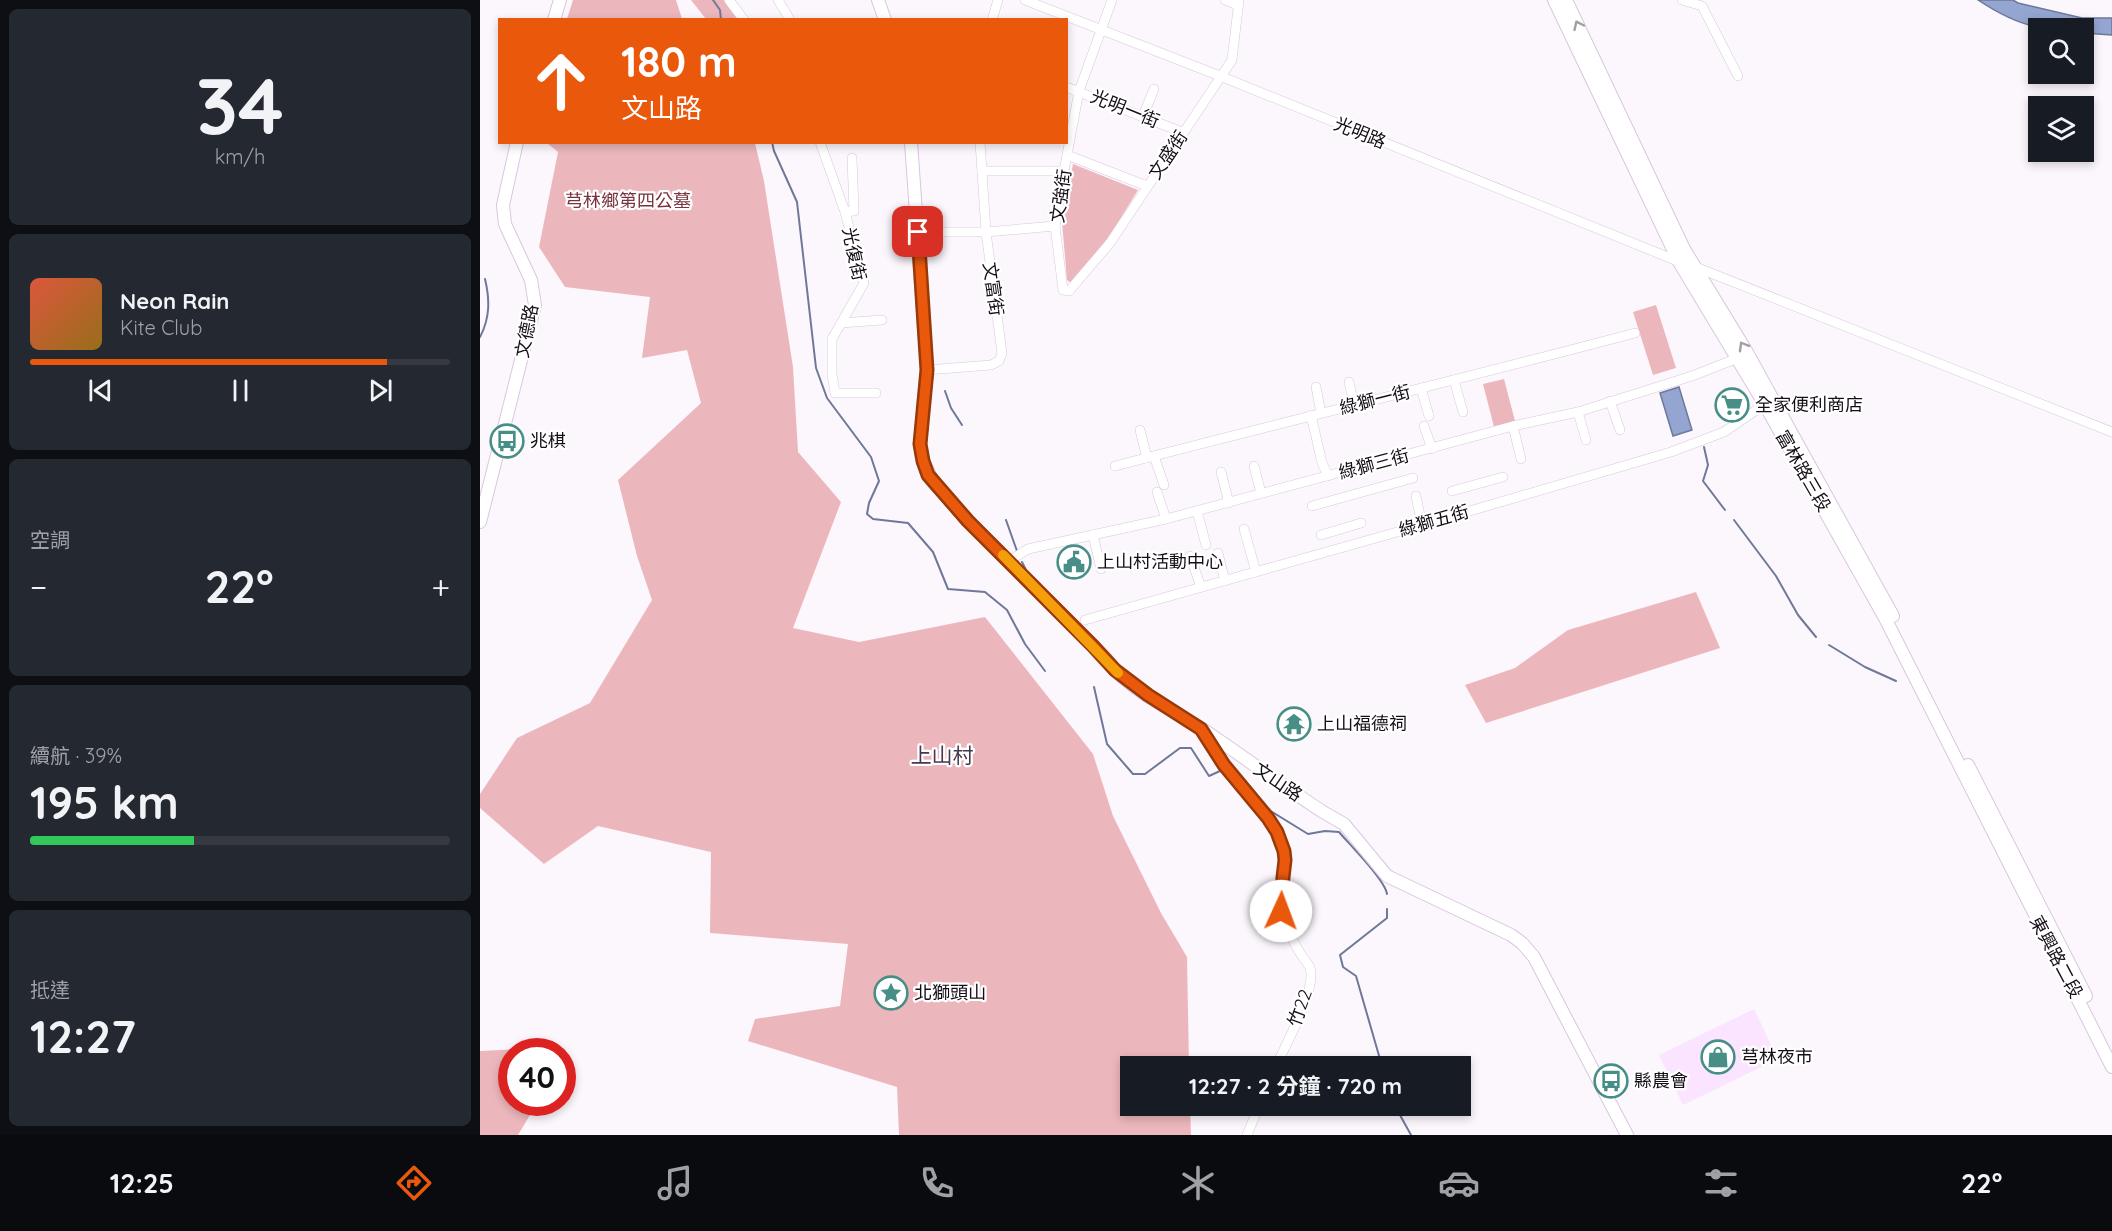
<!DOCTYPE html>
<html lang="zh-TW">
<meta charset="utf-8">
<style>
:root{--surface:#171b24;--page:#242831;--text:#f1f3f6;--muted:#9ea1a6;--line:#363941;--accent:#ea580c}
body{margin:0;font-family:Quicksand,"Noto Sans TC",sans-serif;background:var(--page);color:var(--text);height:100vh;display:flex;flex-direction:column;font-size:22px;white-space:nowrap}
*{box-sizing:border-box;margin:0}
p{font-size:20px;color:var(--muted)}
.icon{flex:none;width:33px;height:33px;fill:none;stroke:currentColor;stroke-width:2;stroke-linecap:round;stroke-linejoin:round}
.map{position:relative;flex:1;overflow:hidden}
.details{display:flex;flex-direction:column;gap:9px;padding:9px;background:#0d0f14;width:480px}
.details>*{flex:none}
.top-card{position:absolute;left:18px;top:18px;width:570px;height:126px;border-radius:0px;box-shadow:0 3px 9px #0003;background:#ea580c;color:#fff;overflow:hidden}
.buttons{position:absolute;left:1548px;top:18px;display:grid;gap:12px}
.buttons a{display:grid;place-items:center;width:66px;height:66px;border-radius:0px;background:var(--surface);box-shadow:0 3px 9px #0003;font-size:30px}
.speed{position:absolute;left:18px;top:1038px;display:flex;gap:12px;font-size:30px;font-weight:700;text-align:center}
.speed>*{display:grid;place-content:center;width:78px;height:78px;border-radius:50%;background:var(--surface);box-shadow:0 3px 9px #0003;line-height:1}
.speed .limit{border:9px solid #d22;background:#fff;color:#111}
.pin{position:absolute;display:grid;place-items:center;width:51px;height:51px;color:#fff;margin:-26px;border-radius:12px;box-shadow:0 3px 9px #0006}
.me{position:absolute;width:66px;margin:-33px;rotate:2deg;stroke-linejoin:round;filter:drop-shadow(0 0 4px #0008)}
.turn{display:flex;align-items:center;gap:21px;height:126px;padding:0 24px;font-size:27px}
.turn .icon{width:78px;height:78px;stroke-width:2.5}
.turn b{display:block;font-size:42px;line-height:51px}
.big{font-size:45px;font-weight:700;line-height:1.1}
.details .widget{flex:1;display:flex;flex-direction:column;justify-content:center;gap:9px;min-width:0;padding:0 21px;border-radius:9px;background:var(--page)}
.details .dial{align-items:center;gap:0}
.dial b{font-size:78px;line-height:1}
.song{display:flex;align-items:center;gap:18px}
.cover{width:72px;height:72px;border-radius:9px;background:linear-gradient(135deg,hsl(10 70% 55%),hsl(40 70% 35%))}
.played{height:6px;border-radius:3px;background:linear-gradient(90deg,var(--accent) 85%,var(--line) 85%)}
.keys{display:flex;justify-content:space-around;direction:ltr}
.heat{display:flex;justify-content:space-between;align-items:center;font-size:33px;direction:ltr}
.charge{height:9px;border-radius:4px;background:linear-gradient(90deg,#34c759 39%,var(--line) 0)}
.trip{position:absolute;left:640px;top:1056px;width:351px;height:60px;border-radius:0px;background:var(--surface);box-shadow:0 3px 9px #0003;font-weight:700;line-height:60px;text-align:center}
.tab-bar{display:flex;height:96px;justify-content:space-around;align-items:center;background:#090b0e;color:var(--muted)}
.tab-bar .icon{width:42px;height:42px}
.tab-bar .selected{color:var(--accent)}
.tab-bar b{font-size:27px;color:var(--text)}
main{display:flex;flex:1;min-height:0}
.map>svg:first-child{display:block}
</style>
<main>
<section class="details">
<div class="widget dial"><b>34</b><p>km/h</p></div>
<div class="widget">
<div class="song"><i class="cover"></i><div><b>Neon Rain</b><p>Kite Club</p></div></div>
<div class="played"></div>
<div class="keys"><svg class="icon" aria-label="previous" viewBox="0 0 24 24"><path d="M18 5L8 12l10 7zM5 5v14"/></svg><svg class="icon" aria-label="pause" viewBox="0 0 24 24"><path d="M8 5v14M16 5v14"/></svg><svg class="icon" aria-label="next" viewBox="0 0 24 24"><path d="M6 5l10 7-10 7zM19 5v14"/></svg></div>
</div>
<div class="widget"><p>空調</p>
<div class="heat"><a>−</a><b class="big">22°</b><a>+</a></div>
</div>
<div class="widget"><p>續航 · 39%</p><b class="big">195 km</b><div class="charge"></div></div>
<div class="widget"><p>抵達</p><b class="big">12:27</b></div>
</section>
<div class="map">
<svg width="1632" height="1135" viewBox="0 0 1632 1135">
<rect width="100%" height="100%" fill="#fcf7fd"/>
<path fill="#fae4ff" d="M1274 1009 1298 1059 1203 1105 1179 1055Z"/>
<g fill="#ecb7bc">
<path d="M93 0H196L202 19H87Z"/>
<path d="M211 0H247L262 19H226Z"/>
<path d="M67 143H275L284 181 313 367 318 452 361 502 313 628 379 642 505 617 613 754 633 816 681 913 707 957 709 1066H651V1106H710L711 1135H419L417 1087 268 1041 275 1019 360 1006 368 944 230 933 231 852 118 826 64 864 0 808V794L37 738 110 703 172 600 157 556 138 480 221 403 207 350 162 358 170 297 85 287 59 247 78 152Z"/>
<path d="M593 164 658 190 629 237 595 281 591 283 587 280 582 222Z"/>
<path d="M1176 305 1196 368 1173 375 1153 312Z"/>
<path d="M1024 379 1035 421 1014 427 1003 384Z"/>
<path d="M1216 592 1240 648 1006 723 985 685 1035 668 1088 630Z"/>
<path d="M60 1048V1051L32 1052V1102L52 1103 50 1115 38 1135H0V1051Z"/>
</g>
<g fill="#93a5d0" stroke="#6e7898" stroke-width="1.5">
<path d="M1498 0H1533L1538 3 1602 18H1632V35L1604 33V28C1591 28 1577 30 1565 28 1542 26 1516 12 1498 0Z"/>
<path d="M1199 387 1212 430 1193 436 1180 393Z"/>
</g>
<g fill="none" stroke-linecap="round" stroke-linejoin="round">
<g stroke="#6e7898" stroke-width="2">
<path d="M233 0 240 10 241 20"/>
<path d="M292 142 294 151 317 202 336 368 347 398 391 457 399 481 389 503 387 514 393 519 428 523 453 552 468 589 505 592 527 610 545 644 565 671"/>
<path d="M0 337C10 318 10 300 5 279"/>
<path d="M465 391 471 408 482 425"/>
<path d="M1224 447 1228 465 1223 481 1245 510"/>
<path d="M526 520 537 551"/>
<path d="M1254 520 1296 576 1318 615 1336 637"/>
<path d="M542 562 546 570 561 585"/>
<path d="M1349 645 1385 667 1416 681"/>
<path d="M614 687 627 744 653 774H665L700 748H711L729 776 740 771"/>
<path d="M784 807 828 834 845 831 859 832C870 845 905 880 907 894"/>
<path d="M902 1066 876 976 863 967 860 955 907 918V909"/>
<path d="M915 1106 931 1135"/>
</g>
<g stroke="#dbc5e0" stroke-width="10">
<g id="minor">
<path d="M249 0 264 20"/>
<path d="M298 0 309 18"/>
<path d="M545 0 740 76 1200 262"/>
<path d="M632 0 599 91 584 171 575 226 583 290 589 291 630 243 752 60 759 0"/>
<path d="M745 0 758 5"/>
<path d="M1202 0 1222 6 1258 76"/>
<path d="M512 20 518 0"/>
<path d="M586 87 702 132"/>
<path d="M663 116 674 89"/>
<path d="M340 142 365 212 384 283 352 339V374L355 393H396"/>
<path d="M587 155 667 186"/>
<path d="M502 171H584"/>
<path d="M365 212 374 211 372 158"/>
<path d="M438 232H506L575 226"/>
<path d="M1213 266 1632 432"/>
<path d="M361 323 402 320"/>
<path d="M447 370 511 365 519 361 522 353 506 232 500 142"/>
<path d="M974 380 983 412"/>
<path d="M869 382 874 405"/>
<path d="M836 387 841 413"/>
<path d="M941 388 949 416"/>
<path d="M1130 401 1140 430"/>
<path d="M1098 412 1106 440"/>
<path d="M831 415 842 463 848 476"/>
<path d="M944 426 952 449"/>
<path d="M1033 426 1041 459"/>
<path d="M660 430 667 458"/>
<path d="M674 456 684 485"/>
<path d="M635 466C808 421 982 379 1155 333"/>
<path d="M774 466 781 493"/>
<path d="M741 472 749 503"/>
<path d="M972 491 1023 477"/>
<path d="M677 492 686 519"/>
<path d="M936 496 942 525"/>
<path d="M832 506 933 478"/>
<path d="M717 511 726 545"/>
<path d="M764 529 776 572"/>
<path d="M613 535 621 569"/>
<path d="M841 535 881 523"/>
<path d="M738 553 745 581"/>
<path d="M710 556 721 587"/>
<path d="M529 561 548 549 686 519 1033 426 1098 412 1212 376 1258 358"/>
<path d="M605 620 942 525 1191 452 1244 432 1288 402"/>
<path d="M723 731C730 742 737 755 745 766 764 792 797 819 804 852 808 871 797 891 801 911 804 925 813 941 820 953 823 958 828 963 830 968 837 989 805 1046 796 1066"/>
<path d="M767 1135 779 1106"/>
</g>
</g>
<g stroke="#dbc5e0" stroke-width="14">
<g id="major">
<path d="M398 0 405 20"/>
<path d="M1074 0 1199 262 1285 405 1405 618 1632 1067"/>
<path d="M1086 0 1204 249 1265 349 1413 616"/>
<path d="M74 20 80 0"/>
<path d="M431 142 447 370 440 444 443 461 454 483 488 521 628 661C650 691 690 708 721 728 762 756 802 785 843 812L864 824 907 876 1031 935 1042 943 1054 957 1147 1135"/>
<path d="M0 522 55 305 51 280 25 224 23 205 37 142"/>
<path d="M1488 765 1606 996"/>
</g>
</g>
<use href="#minor" stroke="#fff" stroke-width="9"/>
<use href="#major" stroke="#fff" stroke-width="12"/>
</g>
<defs><path id="oneway-chevron" d="M-2-3.5L2.5 0L-2 3.5" fill="none" stroke-width="1.6" stroke-linecap="round" stroke-linejoin="round" transform="scale(1.5)"/></defs>
<g stroke="#a29fa2">
<use href="#oneway-chevron" transform="translate(1098 25) rotate(-115)"/>
<use href="#oneway-chevron" transform="translate(1263 346) rotate(-120)"/>
</g>
<g fill="none" stroke-linecap="round" stroke-linejoin="round">
<g stroke="#983908" stroke-width="15">
<path id="route" d="M438 232 447 370 440 444 443 461 448 475 488 521 613 646 635 670 668 695 721 729 744 765 788 818 797 832 804 851 805 860 801 895V911"/>
</g>
<use href="#route" stroke="#ea580c" stroke-width="10"/>
<path stroke="#f59e0b" stroke-width="10" d="M523 555 638 673"/>
</g>
<defs>
<g id="supermarket-ring" transform="scale(1.725)"><circle r="9.5" fill="#fff" stroke="#478e87" stroke-width="1.5"/><path d="M-6-5.5h2.5l.6 2H6L4.5 2H-2.5L-4.4-4H-6ZM-1.5 3.2a1.3 1.3 0 1 0 .1 0ZM3 3.2a1.3 1.3 0 1 0 .1 0Z" fill="#478e87"/></g>
<g id="bus-ring" transform="scale(1.725)"><circle r="9.5" fill="#fff" stroke="#478e87" stroke-width="1.5"/><path d="M-5-6H5V4H4V6H2V4H-2V6H-4V4H-5ZM-3.5-4V0h7V-4ZM-3.5 1.2v1.5H-2V1.2ZM2 1.2v1.5H3.5V1.2Z" fill="#478e87"/></g>
<g id="civic-ring" transform="scale(1.725)"><circle r="9.5" fill="#fff" stroke="#478e87" stroke-width="1.5"/><path d="M-.6-6.5H3V-4.5H.6V-3L4-1V1h2V6H-6V1h2V-1L-.6-3ZM-1.2 2.5V6h2.4V2.5Z" fill="#478e87"/></g>
<g id="temple-ring" transform="scale(1.725)"><circle r="9.5" fill="#fff" stroke="#478e87" stroke-width="1.5"/><path d="M0-6L5-2H3V0L6.5 2.5H4V6H1.5V3h-3V6H-4V2.5H-6.5L-3 0V-2H-5Z" fill="#478e87"/></g>
<g id="sight-ring" transform="scale(1.725)"><circle r="9.5" fill="#fff" stroke="#478e87" stroke-width="1.5"/><path d="M0-6L1.8-2.2L6-1.7L2.9 1.2L3.7 5.4L0 3.3L-3.7 5.4L-2.9 1.2L-6-1.7L-1.8-2.2Z" fill="#478e87"/></g>
<g id="shop-ring" transform="scale(1.725)"><circle r="9.5" fill="#fff" stroke="#478e87" stroke-width="1.5"/><path d="M-5-2.5h2.3a2.7 3.5 0 0 1 5.4 0H5L5.5 6h-11ZM-1.5-2.5h3a1.5 2.3 0 0 0-3 0Z" fill="#478e87"/></g>
</defs>
<g fill-rule="evenodd">
<use href="#supermarket-ring" x="1252" y="405"/>
<use href="#bus-ring" x="27" y="441"/>
<use href="#civic-ring" x="594" y="562"/>
<use href="#temple-ring" x="814" y="724"/>
<use href="#sight-ring" x="411" y="993"/>
<use href="#shop-ring" x="1238" y="1057"/>
<use href="#bus-ring" x="1131" y="1081"/>
</g>
<g text-anchor="middle" stroke-width="4.5" stroke-linejoin="round" paint-order="stroke">
<g font-size="18" fill="#160e17" stroke="#fff">
<text transform="translate(645 109) rotate(22)" y="6">光明一街</text>
<text transform="translate(880 133) rotate(22)" y="6">光明路</text>
<text transform="translate(688 155) rotate(-56)" y="6">文盛街</text>
<text transform="translate(581 196) rotate(-82)" y="6">文強街</text>
<text transform="translate(374 254) rotate(78)" y="6">光復街</text>
<text transform="translate(513 289) rotate(82)" y="6">文富街</text>
<text transform="translate(47 331) rotate(-79)" y="6">文德路</text>
<text transform="translate(895 400) rotate(-14)" y="6">綠獅一街</text>
<text transform="translate(894 464) rotate(-15)" y="6">綠獅三街</text>
<text transform="translate(1323 471) rotate(60)" y="6">富林路三段</text>
<text transform="translate(954 521) rotate(-16)" y="6">綠獅五街</text>
<text transform="translate(798 782) rotate(34)" y="6">文山路</text>
<text transform="translate(1576 957) rotate(62)" y="6">東興路二段</text>
<text transform="translate(820 1008) rotate(-70)" y="6">竹22</text>
</g>
<g font-size="18" fill="#78333e" stroke="#fff">
<text x="148" y="207">芎林鄉第四公墓</text>
</g>
<g font-size="18" fill="#160e17" stroke="#fff" text-anchor="start">
<text x="1275" y="411">全家便利商店</text>
<text x="50" y="447">兆棋</text>
<text x="617" y="568">上山村活動中心</text>
<text x="837" y="730">上山福德祠</text>
<text x="434" y="999">北獅頭山</text>
<text x="1261" y="1063">芎林夜市</text>
<text x="1154" y="1087">縣農會</text>
</g>
<g font-size="21" fill="#49374d" stroke="#fff">
<text x="462" y="763">上山村</text>
</g>
</g>
</svg>
<div class="buttons">
<a><svg class="icon" aria-label="search" viewBox="0 0 24 24"><circle cx="10" cy="10" r="6"/><path d="M15 15l6 6"/></svg></a>
<a><svg class="icon" aria-label="layers" viewBox="0 0 24 24"><path d="M12 4l9 5-9 5-9-5zM3 14l9 5 9-5"/></svg></a>
</div>
<div class="speed"><div class="limit">40</div></div>
<div class="pin" style="left:438px;top:232px;background:#d93025"><svg class="icon" aria-label="arrive" viewBox="0 0 24 24"><path d="M6 21V4h12l-3 4 3 4H6"/></svg></div>
<svg class="me" style="left:801px;top:911px" viewBox="-20 -20 40 40"><circle r="19" fill="#fff"/><path d="M0-13L10 11 0 6-10 11z" fill="#ea580c"/></svg>
<div class="trip">12:27 · 2 分鐘 · 720 m</div>
<div class="top-card">
<div class="turn"><svg class="icon" aria-label="ahead" viewBox="0 0 24 24"><path d="M12 20V5M6 11l6-6 6 6"/></svg><div><b>180 m</b>文山路</div></div>
</div>
</div>
</main>
<nav class="tab-bar">
<b>12:25</b>
<svg class="icon selected" aria-label="directions" viewBox="0 0 24 24"><path d="M12 3l9 9-9 9-9-9zM9 14v-3h6M13 9l2 2-2 2"/></svg>
<svg class="icon" aria-label="music" viewBox="0 0 24 24"><path d="M9 18V5l10-2v13"/><circle cx="6" cy="18" r="3"/><circle cx="16" cy="16" r="3"/></svg>
<svg class="icon" aria-label="phone" viewBox="0 0 24 24"><path d="M5 4h4l2 5-3 2q2 4 5 5l2-3 5 2v4C11 20 4 13 5 4z"/></svg>
<svg class="icon" aria-label="climate" viewBox="0 0 24 24"><path d="M12 3v18M4 7l16 10M4 17L20 7"/></svg>
<svg class="icon" aria-label="car" viewBox="0 0 24 24"><path d="M5 17H2v-5l4-1 3-4h7l3 4 3 1v5h-3M9 17h6M6 11h13"/><circle cx="7" cy="17" r="2"/><circle cx="17" cy="17" r="2"/></svg>
<svg class="icon" aria-label="filters" viewBox="0 0 24 24"><path d="M4 7h16M4 17h16"/><circle cx="9" cy="7" r="2"/><circle cx="15" cy="17" r="2"/></svg>
<b>22°</b>
</nav>
